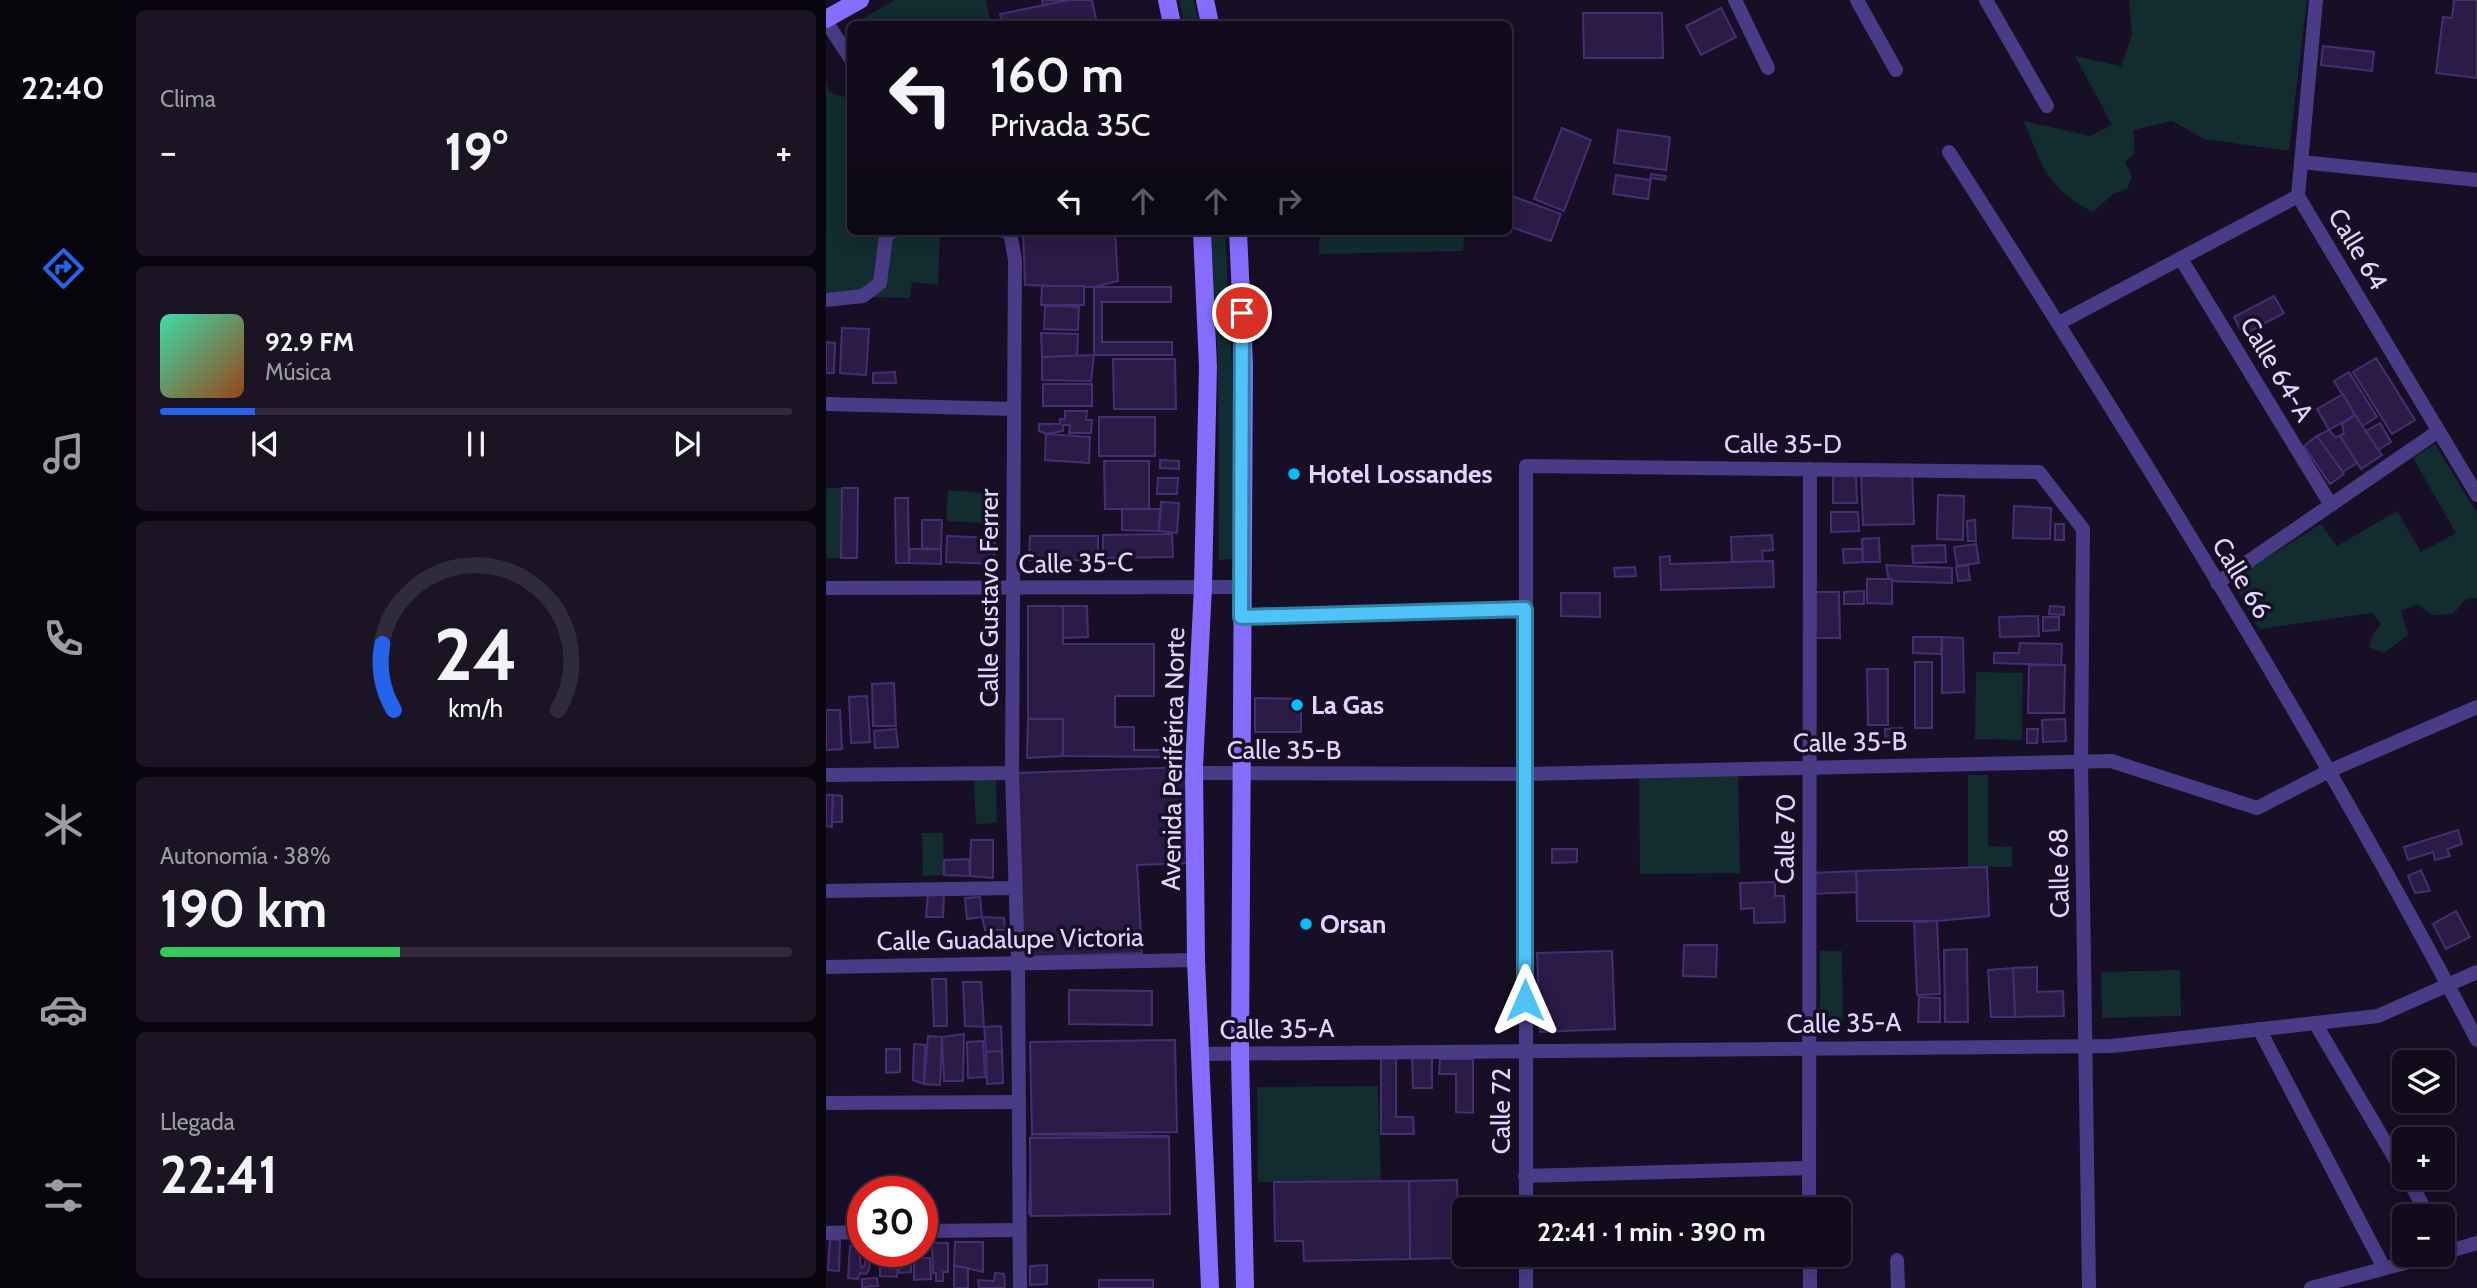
<!DOCTYPE html>
<html lang="es">
<meta charset="utf-8">
<style>
:root{--surface:#110b1c;--page:#1a1425;--text:#f1f3f6;--muted:#9c9ba3;--line:#302b3b;--accent:#2563eb}
body{margin:0;font-family:Cabin,sans-serif;background:var(--page);color:var(--text);height:100vh;display:flex;flex-direction:column;font-size:26px;white-space:nowrap}
*{box-sizing:border-box;margin:0}
p{font-size:23px;color:var(--muted)}
.icon{flex:none;width:38px;height:38px;fill:none;stroke:currentColor;stroke-width:2;stroke-linecap:round;stroke-linejoin:round}
.map{position:relative;flex:1;overflow:hidden}
.drawer{display:flex;flex-direction:column;gap:10px;padding:10px;background:#09060f;width:700px}
.drawer>*{flex:none}
.banner{position:absolute;left:21px;top:21px;width:665px;height:214px;border-radius:10px;box-shadow:0 4px 18px #0003,0 0 0 2px var(--line);background:#110b1c;color:var(--text);overflow:hidden}
.controls{position:absolute;left:1566px;top:1050px;display:grid;gap:14px}
.controls a{display:grid;place-items:center;width:63px;height:63px;border-radius:10px;background:var(--surface);box-shadow:0 4px 18px #0003,0 0 0 2px var(--line);font-size:35px}
.speed{position:absolute;left:21px;top:1176px;display:flex;gap:14px;font-size:35px;font-weight:700;text-align:center}
.speed>*{display:grid;place-content:center;width:91px;height:91px;border-radius:50%;background:var(--surface);box-shadow:0 4px 18px #0003,0 0 0 2px var(--line);line-height:1}
.speed .limit{border:10px solid #d22;background:#fff;color:#111}
.pin{position:absolute;display:grid;place-items:center;width:60px;height:60px;color:#fff;margin:-30px;border:4px solid #fff;border-radius:50%;box-shadow:0 2px 7px #0007}
.me{position:absolute;width:77px;margin:-38px;rotate:0deg;stroke-linejoin:round;filter:drop-shadow(0 0 5px #0008)}
.turn{display:flex;align-items:center;gap:24px;height:147px;padding:0 28px;font-size:32px}
.turn .icon{width:91px;height:91px;stroke-width:2.5}
.turn b{display:block;font-size:49px;line-height:60px}
.lanes{display:flex;align-items:center;height:66px;padding:0 28px;background:#0003;justify-content:center;gap:35px;direction:ltr}
.lanes .off{opacity:.35}
.big{font-size:52px;font-weight:800;line-height:1.1}
.drawer .widget{flex:1;display:flex;flex-direction:column;justify-content:center;gap:10px;min-width:0;padding:0 24px;border-radius:10px;background:var(--page)}
.drawer .dial{align-items:center;gap:0}
.dial svg{height:182px;overflow:visible;fill:none;stroke:var(--line);stroke-width:7;stroke-linecap:round;text-anchor:middle}
.dial text{fill:var(--text);stroke:none}
.song{display:flex;align-items:center;gap:21px}
.cover{width:84px;height:84px;border-radius:10px;background:linear-gradient(135deg,hsl(160 70% 55%),hsl(20 70% 35%))}
.played{height:7px;border-radius:4px;background:linear-gradient(90deg,var(--accent) 15%,var(--line) 15%)}
.keys{display:flex;justify-content:space-around;direction:ltr}
.heat{display:flex;justify-content:space-between;align-items:center;font-size:38px;direction:ltr}
.charge{height:10px;border-radius:5px;background:linear-gradient(90deg,#34c759 38%,var(--line) 0)}
.trip{position:absolute;left:626px;top:1197px;width:399px;height:70px;border-radius:10px;background:var(--surface);box-shadow:0 4px 18px #0003,0 0 0 2px var(--line);font-weight:800;line-height:70px;text-align:center}
main{display:flex;flex:1;min-height:0}
.tabs{display:flex;flex-direction:column;width:126px;justify-content:space-around;align-items:center;background:#07040b;color:var(--muted)}
.tabs .icon{width:49px;height:49px}
.tabs .active{color:var(--accent)}
.tabs b{font-size:32px;color:var(--text)}
.map>svg:first-child{display:block}
</style>
<main>
<nav class="tabs">
<b>22:40</b>
<svg class="icon active" aria-label="directions" viewBox="0 0 24 24"><path d="M12 3l9 9-9 9-9-9zM9 14v-3h6M13 9l2 2-2 2"/></svg>
<svg class="icon" aria-label="music" viewBox="0 0 24 24"><path d="M9 18V5l10-2v13"/><circle cx="6" cy="18" r="3"/><circle cx="16" cy="16" r="3"/></svg>
<svg class="icon" aria-label="phone" viewBox="0 0 24 24"><path d="M5 4h4l2 5-3 2q2 4 5 5l2-3 5 2v4C11 20 4 13 5 4z"/></svg>
<svg class="icon" aria-label="climate" viewBox="0 0 24 24"><path d="M12 3v18M4 7l16 10M4 17L20 7"/></svg>
<svg class="icon" aria-label="car" viewBox="0 0 24 24"><path d="M5 17H2v-5l4-1 3-4h7l3 4 3 1v5h-3M9 17h6M6 11h13"/><circle cx="7" cy="17" r="2"/><circle cx="17" cy="17" r="2"/></svg>
<svg class="icon" aria-label="filters" viewBox="0 0 24 24"><path d="M4 7h16M4 17h16"/><circle cx="9" cy="7" r="2"/><circle cx="15" cy="17" r="2"/></svg>
</nav>
<section class="drawer">
<div class="widget"><p>Clima</p>
<div class="heat"><a>−</a><b class="big">19°</b><a>+</a></div>
</div>
<div class="widget">
<div class="song"><i class="cover"></i><div><b>92.9 FM</b><p>Música</p></div></div>
<div class="played"></div>
<div class="keys"><svg class="icon" aria-label="previous" viewBox="0 0 24 24"><path d="M18 5L8 12l10 7zM5 5v14"/></svg><svg class="icon" aria-label="pause" viewBox="0 0 24 24"><path d="M8 5v14M16 5v14"/></svg><svg class="icon" aria-label="next" viewBox="0 0 24 24"><path d="M6 5l10 7-10 7zM19 5v14"/></svg></div>
</div>
<div class="widget dial"><svg viewBox="0 0 100 80">
<path d="M14 69A42 42 0 1 1 86 69"/>
<path d="M14 69A42 42 0 0 1 9 40" stroke="#2563eb"/>
<text x="50" y="56" font-size="32" font-weight="700">24</text>
<text x="50" y="72" font-size="11">km/h</text>
</svg></div>
<div class="widget"><p>Autonomía · 38%</p><b class="big">190 km</b><div class="charge"></div></div>
<div class="widget"><p>Llegada</p><b class="big">22:41</b></div>
</section>
<div class="map">
<svg width="1651" height="1288" viewBox="0 0 1651 1288">
<rect width="100%" height="100%" fill="#170f26"/>
<g fill="#122c30">
<path d="M69 0H160L165 24H28Z"/>
<path d="M353 0H368L373 24H358Z"/>
<path d="M1303 0H1481L1463 151 1378 139 1346 121 1307 130 1309 153 1299 162 1306 176 1301 189 1287 194 1267 212C1220 188 1217 167 1198 121L1264 136 1286 125 1249 56 1295 66 1306 35Z"/>
<path d="M0 80 3 92 24 99V231H114L112 285 86 282 84 298 0 296Z"/>
<path d="M385 231H399L406 365 408 559 393 560 392 366Z"/>
<path d="M494 231H639L637 251 493 254Z"/>
<path d="M1609 444 1651 513V598L1640 599 1627 614 1605 615 1592 604 1575 611 1582 635 1558 653 1543 647 1547 634 1555 624 1546 613 1433 629 1405 580 1495 524 1511 546 1571 511 1595 552 1630 533 1587 458Z"/>
<path d="M0 488H16L15 558H0Z"/>
<path d="M122 490 168 494 166 524 120 521Z"/>
<path d="M1150 672 1197 673 1196 740 1149 739Z"/>
<path d="M912 769 914 873 814 874 813 770Z"/>
<path d="M1142 775H1162V846L1186 847V867H1142Z"/>
<path d="M148 780H170L171 823 150 824Z"/>
<path d="M96 833H117L118 875 97 876Z"/>
<path d="M994 951H1016L1017 1027H994Z"/>
<path d="M1354 970 1355 1016 1276 1018 1275 972Z"/>
<path d="M552 1086 555 1180 432 1182 431 1087Z"/>
</g>
<g fill="#2b1b47" stroke="#462e73" stroke-width="2">
<path d="M216 0H244L217 6Z"/>
<path d="M244 0H266L271 24H176L174 14Z"/>
<path d="M1628 0H1651V78L1610 73 1617 17 1626 18Z"/>
<path d="M895 8 910 37 875 55 860 26Z"/>
<path d="M757 13H836L837 58H758Z"/>
<path d="M1497 46 1548 52 1546 71 1495 65Z"/>
<path d="M736 128 765 140 738 211 708 199Z"/>
<path d="M792 130 844 137 840 170 788 163Z"/>
<path d="M825 174 840 176 839 180 825 178 822 199 787 194 790 175 824 180Z"/>
<path d="M686 196 735 214 725 241 682 226Z"/>
<path d="M289 231 292 281 268 287 199 285 197 232Z"/>
<path d="M216 286H258V305H215Z"/>
<path d="M268 287H345V302H276V342H346V355H268Z"/>
<path d="M1448 296 1458 313 1417 335 1408 317Z"/>
<path d="M219 306 253 307 252 330 218 329Z"/>
<path d="M16 328 43 329 40 375 14 373Z"/>
<path d="M215 333 252 334 251 356 216 357Z"/>
<path d="M0 342 9 343 8 373H0Z"/>
<path d="M268 355 265 381 216 380V357Z"/>
<path d="M1550 358 1589 420 1566 434 1527 372Z"/>
<path d="M287 359H349L350 409H288Z"/>
<path d="M69 372 70 383H47V373Z"/>
<path d="M1523 372 1551 417 1536 426 1508 381Z"/>
<rect x="217" y="384" width="49" height="22"/>
<path d="M1517 394 1529 415 1503 430 1491 409Z"/>
<path d="M239 411H261L260 420H266L265 433H243L244 425H237V431L220 434 213 431V424H234V419H239Z"/>
<path d="M1529 415 1556 455 1535 469 1514 436 1518 433 1516 424Z"/>
<rect x="273" y="417" width="56" height="39"/>
<path d="M1554 423 1565 442 1552 450 1540 431Z"/>
<path d="M1503 430 1509 437 1514 436 1531 463 1515 473 1491 436Z"/>
<path d="M220 434 264 437 263 463 219 460Z"/>
<path d="M1491 436 1518 474 1504 484 1478 446Z"/>
<path d="M334 460 353 461V469L334 468Z"/>
<path d="M278 461H323V509H279Z"/>
<path d="M1086 472 1088 524 1037 525 1035 473Z"/>
<path d="M1030 475 1031 503H1007V476Z"/>
<path d="M332 478H352L351 494H331Z"/>
<path d="M16 488H32L31 558H15Z"/>
<path d="M1112 495 1138 496 1137 540 1111 539Z"/>
<path d="M69 498H82L83 563H70Z"/>
<path d="M335 502 353 503 351 533 333 531Z"/>
<path d="M1188 506 1225 508 1224 539 1187 538Z"/>
<path d="M296 509H334L333 531 296 530Z"/>
<path d="M1005 512H1032L1033 531 1005 532Z"/>
<path d="M96 520H116L115 549 96 548Z"/>
<path d="M1149 520 1150 541H1142L1141 521Z"/>
<rect x="1229" y="524" width="9" height="16"/>
<path d="M346 534 347 557 277 558V535Z"/>
<path d="M946 535 947 550 936 551 937 561 906 562 905 537Z"/>
<path d="M121 536 169 538 168 564 120 562Z"/>
<path d="M204 536H272V560H203Z"/>
<path d="M1053 538 1054 562H1037L1036 539Z"/>
<path d="M1150 544 1153 563 1131 566 1128 547Z"/>
<path d="M1119 545 1120 562 1087 563 1086 546Z"/>
<path d="M84 549H115V564L83 563Z"/>
<path d="M1017 549H1036L1037 562 1018 563Z"/>
<path d="M844 556V564L947 561 948 587 835 590 834 557Z"/>
<path d="M1060 565 1126 568V583L1063 581Z"/>
<path d="M1142 565 1144 580 1132 581 1130 567Z"/>
<path d="M809 567 810 576 789 577 788 568Z"/>
<path d="M1041 579H1066V604L1041 603Z"/>
<path d="M1038 591V604H1018V592Z"/>
<path d="M988 592H1013L1014 638H989Z"/>
<path d="M735 593H774V617L735 616Z"/>
<path d="M202 606H237V644H328V696H289V727H308V750H341V757L237 756V719H202Z"/>
<path d="M237 606H261L262 637 237 638Z"/>
<path d="M1224 606 1238 607V615L1223 614Z"/>
<path d="M1212 616 1213 636 1174 637 1173 617Z"/>
<path d="M1217 617H1233V630L1217 631Z"/>
<path d="M1087 637H1116L1115 654 1087 653Z"/>
<path d="M1116 637 1137 638 1138 692 1116 693Z"/>
<path d="M1194 643 1236 644 1235 665 1168 663V653H1193Z"/>
<rect x="1089" y="662" width="17" height="66"/>
<path d="M1203 665H1239L1238 713H1202Z"/>
<path d="M1041 669H1062V725H1042Z"/>
<path d="M68 683 70 726H47L46 684Z"/>
<path d="M41 696 44 742 25 743 23 697Z"/>
<path d="M429 698 475 699V732H429Z"/>
<path d="M0 710H14L16 749 0 750Z"/>
<path d="M202 719H237V756L201 758Z"/>
<path d="M1239 719 1240 741 1217 742 1216 720Z"/>
<path d="M1076 728 1077 741 1060 742 1059 729Z"/>
<path d="M70 729 72 747 49 748 48 731Z"/>
<path d="M1201 729H1212L1211 743H1201Z"/>
<path d="M362 767 365 863 311 865 316 953 195 957 191 773Z"/>
<path d="M0 795H7L6 827 0 826Z"/>
<path d="M7 795 16 796V822H6Z"/>
<path d="M1632 830 1636 844 1621 849 1624 856 1609 860 1607 852 1582 860 1578 847Z"/>
<path d="M145 840H167V878L144 876Z"/>
<path d="M726 849H751V862L726 863Z"/>
<path d="M143 859 144 876 118 875V860Z"/>
<path d="M1161 867 1163 916 1111 921H1031L1030 871Z"/>
<path d="M1595 870 1604 891 1589 893 1582 876Z"/>
<path d="M1030 871 1031 892 985 894 984 873Z"/>
<path d="M949 882V896H958L959 922 928 923V908L915 909 914 883Z"/>
<path d="M102 893 118 894 117 917H100Z"/>
<path d="M154 897 156 917 141 919 139 898Z"/>
<path d="M1630 911 1644 937 1620 949 1607 924Z"/>
<path d="M156 917 178 918 179 930H159Z"/>
<path d="M1111 921 1114 994 1091 995 1088 922Z"/>
<path d="M858 945H891L890 977 857 976Z"/>
<path d="M1141 949 1142 1022H1119L1118 950Z"/>
<path d="M786 951 789 1029 714 1032 711 953Z"/>
<path d="M1211 967V992L1237 991 1238 1016 1189 1017 1187 968Z"/>
<path d="M1187 968 1189 1017H1165L1162 970Z"/>
<path d="M106 979H120L121 1026H108Z"/>
<path d="M137 982H155L158 1027 139 1026Z"/>
<path d="M243 990 326 991V1025L243 1024Z"/>
<path d="M1093 997 1114 998V1022H1092Z"/>
<path d="M175 1026 176 1051 160 1052 158 1027Z"/>
<path d="M138 1034 137 1081H118L116 1037Z"/>
<path d="M102 1036 116 1037 114 1085 98 1084Z"/>
<path d="M349 1040 351 1132 206 1134 204 1042Z"/>
<path d="M157 1041 159 1077 142 1078 141 1042Z"/>
<path d="M88 1044 99 1045 98 1084 87 1080Z"/>
<path d="M60 1049H74V1072L60 1073Z"/>
<path d="M176 1051 177 1083 161 1084 160 1052Z"/>
<path d="M606 1053V1088H587L586 1054Z"/>
<path d="M555 1054H570V1117H587L588 1134H555Z"/>
<path d="M614 1059H647V1113L630 1112V1074H613Z"/>
<path d="M206 1134 342 1136 343 1213 203 1214Z"/>
<path d="M343 1137 344 1214 205 1216 204 1138Z"/>
<path d="M631 1180 633 1258 584 1259 583 1181Z"/>
<path d="M583 1181 584 1259 478 1261 477 1241H449L448 1182Z"/>
<path d="M764 1206V1209H719V1207Z"/>
<path d="M4 1239 14 1240 13 1271 2 1270Z"/>
<path d="M129 1242H157V1272L128 1265Z"/>
<path d="M106 1243H122V1272H117V1281H110V1273H107Z"/>
<path d="M24 1246H33L35 1268 38 1267 42 1251 45 1253 43 1270 40 1274 34 1273 32 1279 22 1278Z"/>
<path d="M54 1251H70L71 1277 54 1276Z"/>
<path d="M73 1251H85V1272L73 1273Z"/>
<path d="M88 1258H104L105 1279 88 1280Z"/>
<path d="M221 1265V1284L204 1285V1266Z"/>
<path d="M128 1266 142 1268V1288H128Z"/>
<path d="M169 1273 178 1274 179 1288H153L152 1280 168 1281Z"/>
<path d="M51 1278 52 1286 36 1287V1279Z"/>
<rect x="273" y="1280" width="54" height="8"/>
</g>
<g fill="none" stroke-linecap="round" stroke-linejoin="round">
<g stroke="#493b85" stroke-width="14">
<path d="M909 0 942 68"/>
<path d="M1031 0 1070 70"/>
<path d="M1160 0 1221 106"/>
<path d="M1490 0 1472 196 1651 495"/>
<path d="M0 21 24 58"/>
<path d="M1123 152C1309 442 1491 735 1651 1040"/>
<path d="M1475 162 1651 180"/>
<path d="M178 231 184 232 189 260 186 773 192 963 194 1288"/>
<path d="M1355 259 1505 505"/>
<path d="M0 300 37 296 54 283 60 236 67 231"/>
<path d="M1233 323 1472 196"/>
<path d="M0 404 187 409"/>
<path d="M1391 583 1611 432"/>
<path d="M0 588 416 587"/>
<path d="M415 617 699 609"/>
<path d="M368 773 700 774 1285 761 1431 808 1503 771 1651 707"/>
<path d="M0 775 186 773"/>
<path d="M0 891 188 888"/>
<path d="M0 967 370 960"/>
<path d="M1489 1023 1578 1174"/>
<path d="M1433 1029 1558 1268"/>
<path d="M374 1054 1286 1046 1552 1016 1651 972"/>
<path d="M0 1103 193 1102"/>
<path d="M699 1176 983 1168"/>
<path d="M1581 1178 1603 1216"/>
<path d="M700 1209V466L1213 472 1257 529 1255 762 1263 1288"/>
<path d="M983 1209 984 469"/>
<path d="M96 1231 193 1230"/>
<path d="M0 1233 37 1232"/>
<path d="M1617 1253 1651 1243"/>
<path d="M700 1255V1288"/>
<path d="M984 1255V1288"/>
<path d="M1071 1260 1072 1288"/>
<path d="M1485 1288 1609 1255"/>
</g>
<g stroke="#876dfe" stroke-width="18">
<path d="M341 0 346 24"/>
<path d="M379 0 384 24"/>
<path d="M0 19 34 0"/>
<path d="M376 231 382 367 377 586 368 767 370 960 384 1288"/>
<path d="M412 231 418 365 414 1055 419 1288"/>
</g>
</g>
<g fill="none" stroke-linecap="round" stroke-linejoin="round">
<g stroke="#337fa1" stroke-width="18">
<path id="route" d="M416 313 415 617 699 609V1000"/>
</g>
<use href="#route" stroke="#4fc3f7" stroke-width="12"/>
</g>
<g fill="#03bdfd" stroke="#170f26" stroke-width="2.5">
<circle cx="468" cy="474" r="7"/>
<circle cx="471" cy="705" r="7"/>
<circle cx="480" cy="924" r="7"/>
</g>
<g text-anchor="middle" stroke-width="7" stroke-linejoin="round" paint-order="stroke">
<g font-size="26" fill="#e0d5ff" stroke="#170f26">
<text transform="translate(1532 249) rotate(59)" y="9">Calle 64</text>
<text transform="translate(1451 369) rotate(59)" y="9">Calle 64-A</text>
<text x="957" y="453">Calle 35-D</text>
<text transform="translate(250 563) rotate(-1)" y="9">Calle 35-C</text>
<text transform="translate(1416 578) rotate(59)" y="9">Calle 66</text>
<text transform="translate(163 598) rotate(-90)" y="9">Calle Gustavo Ferrer</text>
<text transform="translate(1024 742) rotate(-1)" y="9">Calle 35-B</text>
<text x="458" y="759">Calle 35-B</text>
<text transform="translate(347 759) rotate(-89)" y="9">Avenida Periférica Norte</text>
<text transform="translate(959 839) rotate(-89)" y="9">Calle 70</text>
<text transform="translate(1233 873) rotate(-91)" y="9">Calle 68</text>
<text transform="translate(184 939) rotate(-1)" y="9">Calle Guadalupe Victoria</text>
<text transform="translate(1018 1023) rotate(-1)" y="9">Calle 35-A</text>
<text transform="translate(451 1029) rotate(-1)" y="9">Calle 35-A</text>
<text transform="translate(675 1111) rotate(-90)" y="9">Calle 72</text>
</g>
<g font-size="26" font-weight="bold" fill="#e0d5ff" stroke="#170f26" text-anchor="start">
<text x="482" y="483">Hotel Lossandes</text>
<text x="485" y="714">La Gas</text>
<text x="494" y="933">Orsan</text>
</g>
</g>
</svg>
<div class="controls">
<a><svg class="icon" aria-label="layers" viewBox="0 0 24 24"><path d="M12 4l9 5-9 5-9-5zM3 14l9 5 9-5"/></svg></a>
<a>+</a>
<a>−</a>
</div>
<div class="speed"><div class="limit">30</div></div>
<div class="pin" style="left:416px;top:313px;background:#d93025"><svg class="icon" aria-label="arrive" viewBox="0 0 24 24"><path d="M6 21V4h12l-3 4 3 4H6"/></svg></div>
<svg class="me" style="left:699px;top:1000px" viewBox="-20 -20 40 40"><path d="M0-17L14 15 0 8-14 15z" fill="#4fc3f7" stroke="#fff" stroke-width="4"/></svg>
<div class="trip">22:41 · 1 min · 390 m</div>
<div class="banner">
<div class="turn"><svg class="icon" aria-label="left" viewBox="0 0 24 24"><path d="M17 20v-9H6M10 6l-5 5 5 5"/></svg><div><b>160 m</b>Privada 35C</div></div>
<div class="lanes"><svg class="icon" aria-label="left" viewBox="0 0 24 24"><path d="M17 20v-9H6M10 6l-5 5 5 5"/></svg><svg class="icon off" aria-label="ahead" viewBox="0 0 24 24"><path d="M12 20V5M6 11l6-6 6 6"/></svg><svg class="icon off" aria-label="ahead" viewBox="0 0 24 24"><path d="M12 20V5M6 11l6-6 6 6"/></svg><svg class="icon off" aria-label="right" viewBox="0 0 24 24"><path d="M7 20v-9h11M14 6l5 5-5 5"/></svg></div>
</div>
</div>
</main>
